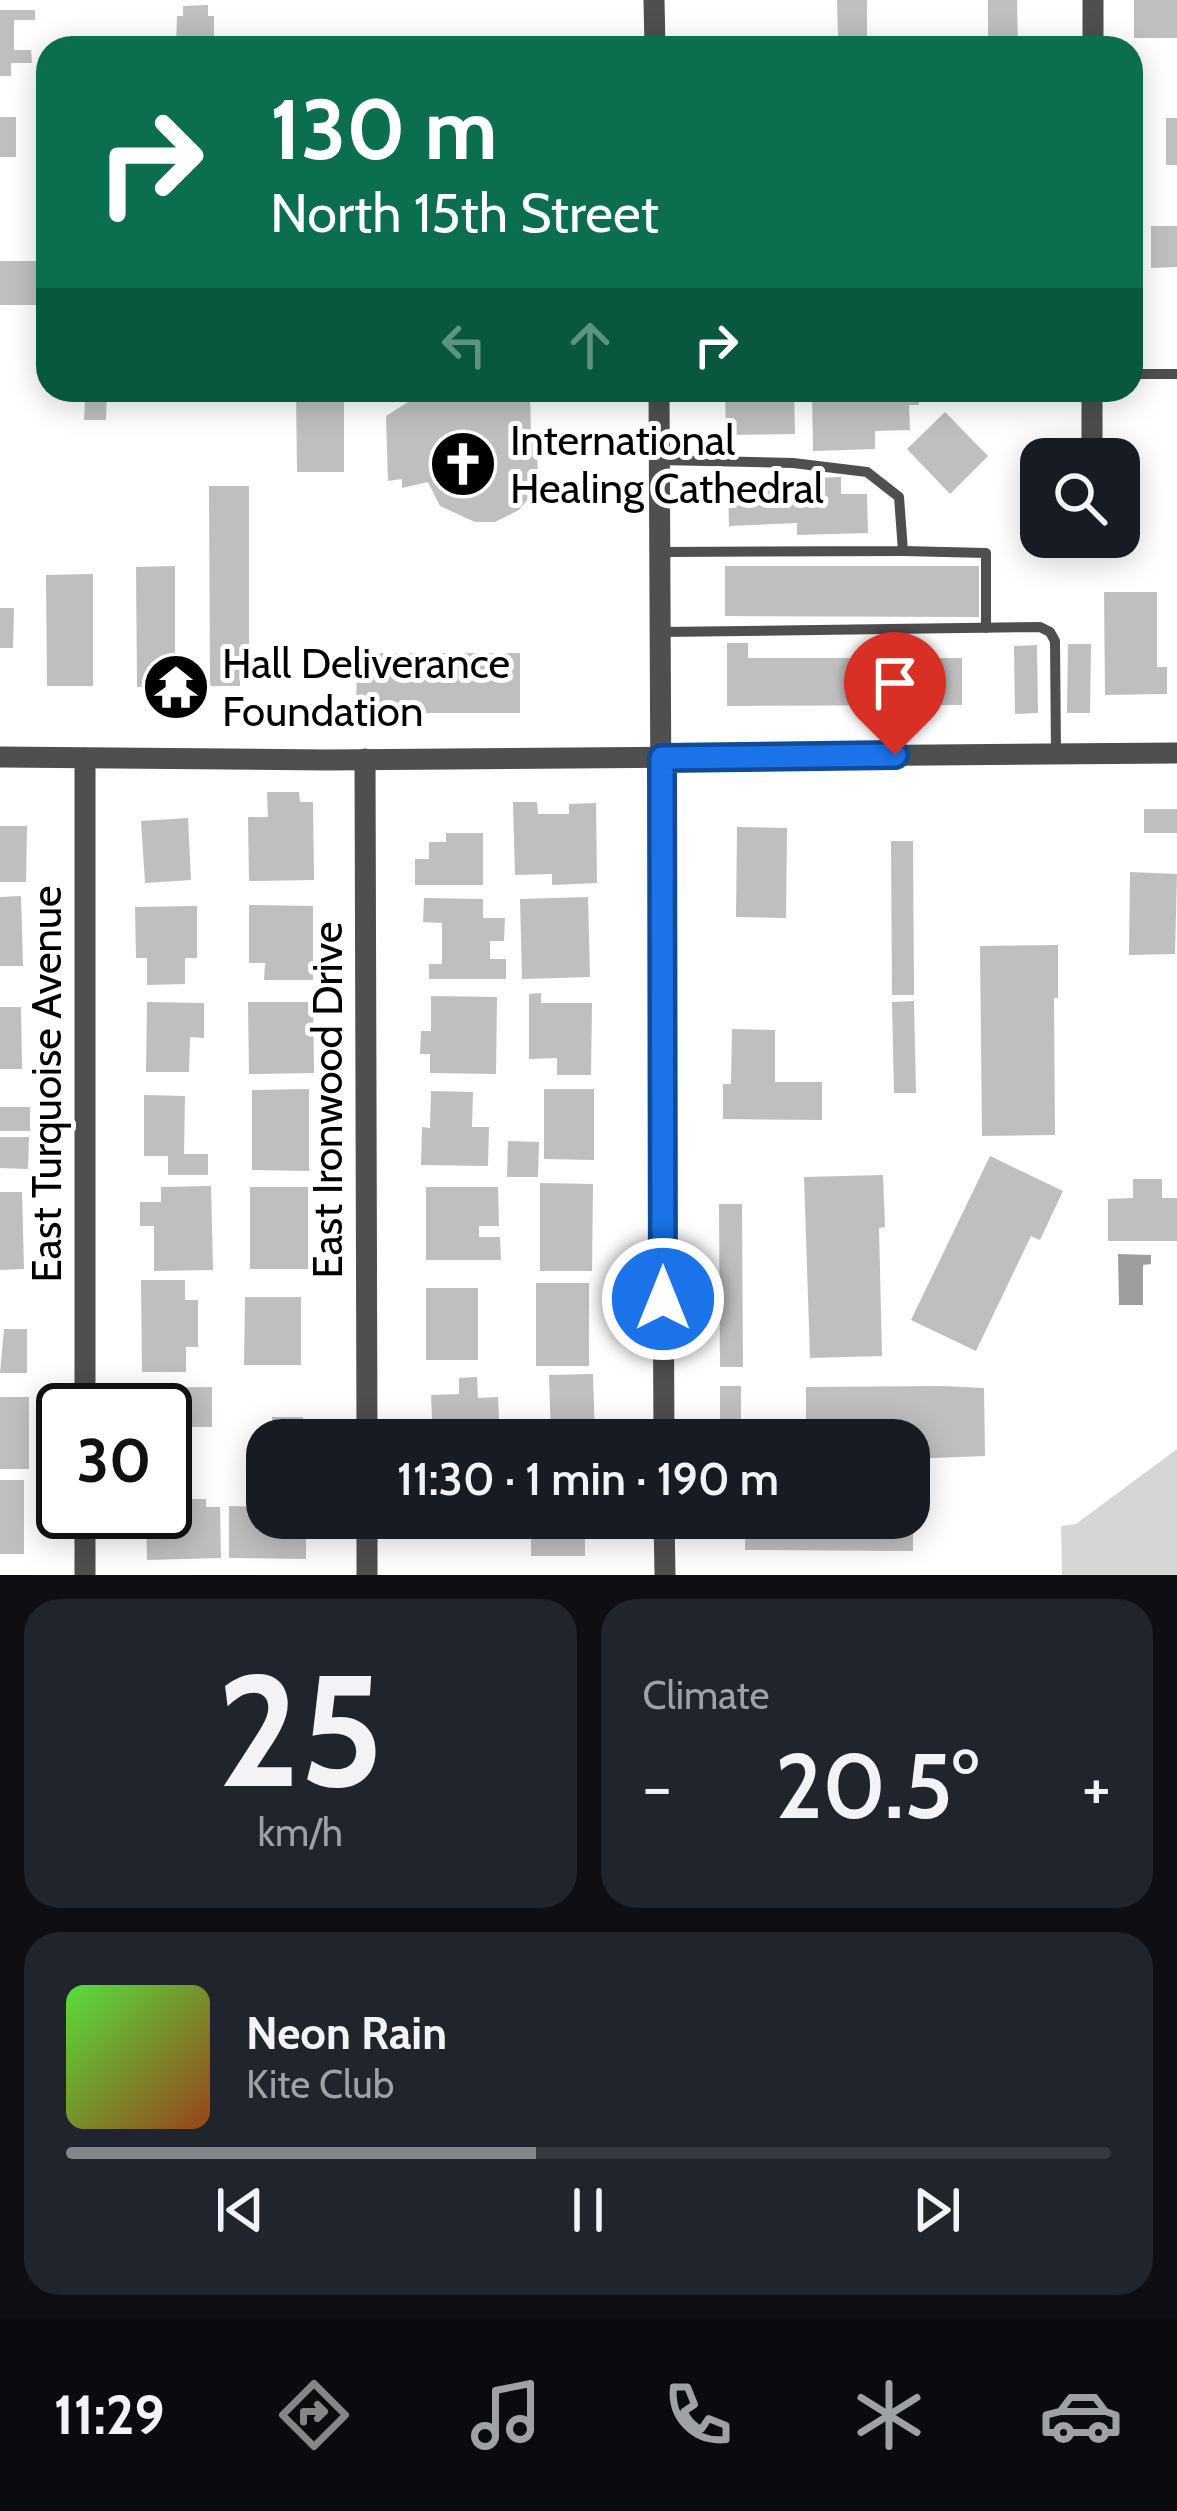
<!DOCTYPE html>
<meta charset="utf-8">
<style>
:root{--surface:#171b24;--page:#20242c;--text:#f1f3f6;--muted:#9ea1a6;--line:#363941;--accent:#858687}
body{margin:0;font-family:Cabin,sans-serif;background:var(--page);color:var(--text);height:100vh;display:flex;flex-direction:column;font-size:45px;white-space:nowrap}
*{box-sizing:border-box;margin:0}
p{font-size:39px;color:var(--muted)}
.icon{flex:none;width:66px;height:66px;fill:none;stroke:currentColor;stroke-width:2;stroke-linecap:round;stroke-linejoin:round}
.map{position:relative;height:1575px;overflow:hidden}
.side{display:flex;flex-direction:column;gap:24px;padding:24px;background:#0d0f14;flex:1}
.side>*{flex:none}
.guide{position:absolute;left:36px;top:36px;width:1107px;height:366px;border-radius:36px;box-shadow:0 6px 30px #0003;background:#0b6e4f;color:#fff;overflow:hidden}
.tools{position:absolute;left:1020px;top:438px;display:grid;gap:24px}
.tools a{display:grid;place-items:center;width:120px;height:120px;border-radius:24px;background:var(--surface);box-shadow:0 6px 30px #0003;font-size:60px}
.speed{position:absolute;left:36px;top:1383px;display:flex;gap:24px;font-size:60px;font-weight:700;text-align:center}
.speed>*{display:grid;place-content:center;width:156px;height:156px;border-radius:50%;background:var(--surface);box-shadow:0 6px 30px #0003;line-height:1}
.speed .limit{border:6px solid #111;border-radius:18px;background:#fff;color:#111}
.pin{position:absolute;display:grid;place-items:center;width:102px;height:102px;color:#fff;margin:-123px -51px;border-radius:50% 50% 50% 0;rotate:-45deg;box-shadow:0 0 12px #0007}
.pin .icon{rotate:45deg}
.me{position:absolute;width:132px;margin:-66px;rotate:0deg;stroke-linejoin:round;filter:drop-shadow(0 0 9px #0008)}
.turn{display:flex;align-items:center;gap:42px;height:252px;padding:0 36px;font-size:54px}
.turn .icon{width:156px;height:156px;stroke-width:2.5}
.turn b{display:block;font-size:84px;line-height:102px}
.lanes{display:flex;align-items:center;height:114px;padding:0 36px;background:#0003;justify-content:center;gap:60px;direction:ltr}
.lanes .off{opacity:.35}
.big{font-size:90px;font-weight:600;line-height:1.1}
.side .card{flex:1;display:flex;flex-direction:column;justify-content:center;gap:18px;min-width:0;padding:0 42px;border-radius:36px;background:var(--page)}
.side .dial{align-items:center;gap:0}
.dial b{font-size:156px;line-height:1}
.song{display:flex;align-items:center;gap:36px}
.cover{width:144px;height:144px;border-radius:18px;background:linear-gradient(135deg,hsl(110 70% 55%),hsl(20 70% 35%))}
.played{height:12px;border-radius:6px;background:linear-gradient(90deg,var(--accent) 45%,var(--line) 45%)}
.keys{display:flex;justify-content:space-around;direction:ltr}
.heat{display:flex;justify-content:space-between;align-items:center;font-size:66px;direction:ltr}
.side .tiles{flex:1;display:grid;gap:24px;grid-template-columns:1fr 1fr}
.card:last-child{grid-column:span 2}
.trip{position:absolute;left:246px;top:1419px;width:684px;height:120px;border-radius:36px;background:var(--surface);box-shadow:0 6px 30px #0003;font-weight:600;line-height:120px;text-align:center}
.tab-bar{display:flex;height:192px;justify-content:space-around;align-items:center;background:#090b0e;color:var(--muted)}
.tab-bar .icon{width:84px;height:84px}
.tab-bar .current{color:var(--accent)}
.tab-bar b{font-size:54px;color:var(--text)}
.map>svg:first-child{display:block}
</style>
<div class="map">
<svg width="1177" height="1575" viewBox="0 0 1177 1575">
<rect width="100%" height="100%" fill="#fff"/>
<path fill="#d6d6d6" d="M1177 1449V1575H1062L1061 1526 1076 1524Z"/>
<path fill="#9d9d9d" d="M1118 1254 1151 1255V1264L1143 1265V1305H1119Z"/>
<g fill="#bfbfbf">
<path d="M837 0H867V48H823V37H838Z"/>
<path d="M988 0H1017L1018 48H988Z"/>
<rect x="1134" y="0" width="43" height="38"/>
<path d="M208 5V16H214V48H176L177 16H183V6Z"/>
<path d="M0 10H35V20H14V50H31L32 63H11V76H0Z"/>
<path d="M753 37H790V48H752Z"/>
<rect x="0" y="117" width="16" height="40"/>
<rect x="1166" y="118" width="11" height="47"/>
<path d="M1151 226H1177V267L1151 268Z"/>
<path d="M0 261H43L42 305H0Z"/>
<path d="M74 390H107L106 420H84L85 400H74Z"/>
<path d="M296 390H344V472H297Z"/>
<path d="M427 390H530L531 439 537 454 538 475 533 493 519 510 495 522H475L440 506 428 482 402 488V479L388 481 386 416Z"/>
<path d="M794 390 795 434 726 435 725 391Z"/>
<path d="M918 390 919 405H909L910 430 875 431V449L813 451 812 392Z"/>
<path d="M945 412 988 456 950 494 907 449Z"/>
<path d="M841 477V494H867L868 533 797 535V523L729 526 728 482Z"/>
<path d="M209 486H249V651H240V686H210Z"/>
<path d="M175 566V687H137L136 567Z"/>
<path d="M725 566H979V617L725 616Z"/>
<path d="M93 574V686H47L46 575Z"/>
<path d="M1104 592H1157V667H1167V694L1105 695Z"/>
<path d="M0 608H14L13 648H0Z"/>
<path d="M727 643H748V658H962V705L727 706Z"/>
<path d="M1068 644H1091L1090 713H1067Z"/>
<path d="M1037 645 1038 713 1015 714 1014 646Z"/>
<path d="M357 653H520V713H356Z"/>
<path d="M267 792H299L300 802H313L314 880 249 881 248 817H268Z"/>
<path d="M513 802H537L538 814H569V804L596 803 597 883 552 885V874L515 875Z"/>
<rect x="1144" y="809" width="33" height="24"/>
<path d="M188 818 191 880 145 883 141 821Z"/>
<path d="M0 826H27L26 882H0Z"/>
<path d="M737 827 787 828 786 918 736 917Z"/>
<path d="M446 833H483V885H415V859H429V842H446Z"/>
<path d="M891 841H913L914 995H892Z"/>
<path d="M1130 872 1177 874 1175 954 1129 955Z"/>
<path d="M21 896 23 966H0V897Z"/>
<path d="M588 897 590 977 522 979 520 899Z"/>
<path d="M424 898 483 899V918H505L504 941H490V959H506V979H429V964H442V923L423 922Z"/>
<path d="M249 905 313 906V980H264L265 963H249Z"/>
<path d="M197 906V958H185V984L147 985V958H136L135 907Z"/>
<path d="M1058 945V998H1054L1055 1135 982 1136 980 946Z"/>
<path d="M541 993V1003H592L591 1075H557V1058L529 1059V994Z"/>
<path d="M431 996 497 997 496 1074 430 1073V1054H420L421 1031H431Z"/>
<path d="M914 1001 916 1093H894L892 1002Z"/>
<path d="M147 1002 204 1003V1038L190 1037 189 1072H146Z"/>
<path d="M248 1002H313L314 1073 249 1074Z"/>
<path d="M0 1007H21L22 1069H0Z"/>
<path d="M732 1029 775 1030V1082H822V1120L723 1119V1084H731Z"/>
<path d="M309 1089V1171L252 1170V1090Z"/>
<path d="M544 1089H594V1160L544 1159Z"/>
<path d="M431 1091 473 1092 472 1127H489L488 1166 421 1165 422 1127 430 1128Z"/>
<path d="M144 1095 185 1096 184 1154H208V1175H168V1156H144Z"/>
<rect x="0" y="1107" width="30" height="24"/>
<path d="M0 1137H29L28 1169 0 1168Z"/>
<path d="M508 1141 539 1142 538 1177H507Z"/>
<path d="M990 1156 1063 1191 1040 1240 1031 1236 976 1351 911 1320Z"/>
<path d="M883 1175 885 1227 879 1228 882 1356 810 1358 804 1177Z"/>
<path d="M1133 1179H1162V1198H1177V1241H1108V1199L1133 1198Z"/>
<path d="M540 1183 593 1184 592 1271H540Z"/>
<path d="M211 1186 213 1270 154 1271V1226H140V1202H161V1187Z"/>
<rect x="250" y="1187" width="58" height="82"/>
<path d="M426 1187H498L499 1226H479V1237H500L501 1260H426Z"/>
<path d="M0 1192H22L24 1269 0 1270Z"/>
<path d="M719 1204H742L743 1367H720Z"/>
<path d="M141 1280H185V1300H198V1347H186V1372H142Z"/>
<rect x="536" y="1283" width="53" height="83"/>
<rect x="426" y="1288" width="52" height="72"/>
<path d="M245 1297H301V1365H244Z"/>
<path d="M4 1329H27V1373H0Z"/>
<path d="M593 1374 595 1440H551L549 1375Z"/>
<path d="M477 1377 478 1398 498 1397 500 1440H433L431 1395 459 1394V1378Z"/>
<rect x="720" y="1386" width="21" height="54"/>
<path d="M943 1386 984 1388 985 1456 909 1459V1440H806V1387Z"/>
<path d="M212 1387V1427H181L182 1455H165V1410H142L141 1388Z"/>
<rect x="0" y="1397" width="29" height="72"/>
<rect x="272" y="1417" width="31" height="23"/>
<path d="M169 1478H182L186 1508 187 1499H206V1507H220L221 1558 147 1560 146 1512H165V1481Z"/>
<rect x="0" y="1480" width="24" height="74"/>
<path d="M229 1506 267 1507V1518H306V1559L229 1558Z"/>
<rect x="531" y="1518" width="54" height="38"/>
<path d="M745 1526 913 1527V1551L745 1550Z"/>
</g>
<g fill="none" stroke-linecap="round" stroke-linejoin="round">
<g stroke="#4f4f4f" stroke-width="10">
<path d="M1131 374H1177"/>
<path d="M660 460 793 463 867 472 899 497 903 551 660 552"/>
<path d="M903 551 986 553V628"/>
<path d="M661 632 1040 627 1050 632 1055 641 1056 754"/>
</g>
<g stroke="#4f4f4f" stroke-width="21">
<path d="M654 0 655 48"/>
<path d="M1093 48V0"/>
<path d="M659 390 664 1440"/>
<path d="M1092 459V390"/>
<path d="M0 757 327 760 1177 753"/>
<path d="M85 758V1410"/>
<path d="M365 759 367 1440"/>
<path d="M85 1512V1575"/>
<path d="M367 1518V1575"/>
<path d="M664 1518 665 1575"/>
</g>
</g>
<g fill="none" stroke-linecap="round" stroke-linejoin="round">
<g stroke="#114b97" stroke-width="30">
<path id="route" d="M663 1299 662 758 895 755"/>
</g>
<use href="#route" stroke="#1a73e8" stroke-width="21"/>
</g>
<defs>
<g id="church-disc" transform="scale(3.45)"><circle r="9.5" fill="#000" stroke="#fff"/><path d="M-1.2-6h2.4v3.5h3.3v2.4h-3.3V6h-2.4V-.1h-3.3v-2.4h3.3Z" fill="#fff"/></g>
<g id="temple-disc" transform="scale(3.45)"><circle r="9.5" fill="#000" stroke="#fff"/><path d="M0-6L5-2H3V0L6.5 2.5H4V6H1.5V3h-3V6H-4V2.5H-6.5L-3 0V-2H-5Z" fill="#fff"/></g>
</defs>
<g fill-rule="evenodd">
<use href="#church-disc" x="463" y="464"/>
<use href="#temple-disc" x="176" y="687"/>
</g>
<g text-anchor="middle" stroke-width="10" stroke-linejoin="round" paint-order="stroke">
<g font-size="42" fill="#000" stroke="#fff" text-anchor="start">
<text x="510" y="455">International<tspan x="510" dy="48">Healing Cathedral</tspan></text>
<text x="222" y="678">Hall Deliverance<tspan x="222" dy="48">Foundation</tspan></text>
</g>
<g font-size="42" fill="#000" stroke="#fff">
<text transform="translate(46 1084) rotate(-90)" y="15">East Turquoise Avenue</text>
<text transform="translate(327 1100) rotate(-90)" y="15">East Ironwood Drive</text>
</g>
</g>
</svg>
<div class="tools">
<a><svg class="icon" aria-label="search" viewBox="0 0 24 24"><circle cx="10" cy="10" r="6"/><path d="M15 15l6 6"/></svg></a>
</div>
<div class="speed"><div class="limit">30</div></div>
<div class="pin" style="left:895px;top:755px;background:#d93025"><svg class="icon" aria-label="arrive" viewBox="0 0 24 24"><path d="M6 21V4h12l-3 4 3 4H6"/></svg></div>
<svg class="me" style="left:663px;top:1299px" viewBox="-20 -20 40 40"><circle r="17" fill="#1a73e8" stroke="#fff" stroke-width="3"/><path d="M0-11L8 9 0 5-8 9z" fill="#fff"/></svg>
<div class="trip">11:30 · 1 min · 190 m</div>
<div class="guide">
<div class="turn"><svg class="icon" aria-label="right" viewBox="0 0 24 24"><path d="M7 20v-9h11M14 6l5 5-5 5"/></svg><div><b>130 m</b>North 15th Street</div></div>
<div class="lanes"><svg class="icon off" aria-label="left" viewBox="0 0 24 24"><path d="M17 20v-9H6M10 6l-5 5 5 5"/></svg><svg class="icon off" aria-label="ahead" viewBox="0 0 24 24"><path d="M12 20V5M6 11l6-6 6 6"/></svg><svg class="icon" aria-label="right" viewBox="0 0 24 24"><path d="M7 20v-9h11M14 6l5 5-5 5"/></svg></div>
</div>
</div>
<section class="side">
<div class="tiles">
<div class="card dial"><b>25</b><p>km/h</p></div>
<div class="card"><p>Climate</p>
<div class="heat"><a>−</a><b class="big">20.5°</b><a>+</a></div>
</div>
<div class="card">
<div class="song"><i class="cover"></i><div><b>Neon Rain</b><p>Kite Club</p></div></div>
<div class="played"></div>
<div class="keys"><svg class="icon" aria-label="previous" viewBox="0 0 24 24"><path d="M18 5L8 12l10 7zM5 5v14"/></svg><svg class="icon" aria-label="pause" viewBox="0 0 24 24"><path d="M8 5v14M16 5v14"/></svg><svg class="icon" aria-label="next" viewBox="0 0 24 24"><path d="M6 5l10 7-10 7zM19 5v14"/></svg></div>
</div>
</div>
</section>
<nav class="tab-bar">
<b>11:29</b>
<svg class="icon current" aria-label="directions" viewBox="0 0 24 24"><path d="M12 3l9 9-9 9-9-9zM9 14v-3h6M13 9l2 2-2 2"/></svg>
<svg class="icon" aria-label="music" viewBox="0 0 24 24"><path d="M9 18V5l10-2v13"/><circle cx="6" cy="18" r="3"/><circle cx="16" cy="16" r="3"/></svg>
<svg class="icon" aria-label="phone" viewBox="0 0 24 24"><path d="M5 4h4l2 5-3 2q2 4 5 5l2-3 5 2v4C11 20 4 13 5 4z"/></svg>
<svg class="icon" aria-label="climate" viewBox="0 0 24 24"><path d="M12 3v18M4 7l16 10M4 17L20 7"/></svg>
<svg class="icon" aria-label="car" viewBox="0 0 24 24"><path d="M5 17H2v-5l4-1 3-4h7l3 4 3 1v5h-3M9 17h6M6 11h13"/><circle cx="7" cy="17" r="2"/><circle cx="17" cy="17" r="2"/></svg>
</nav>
